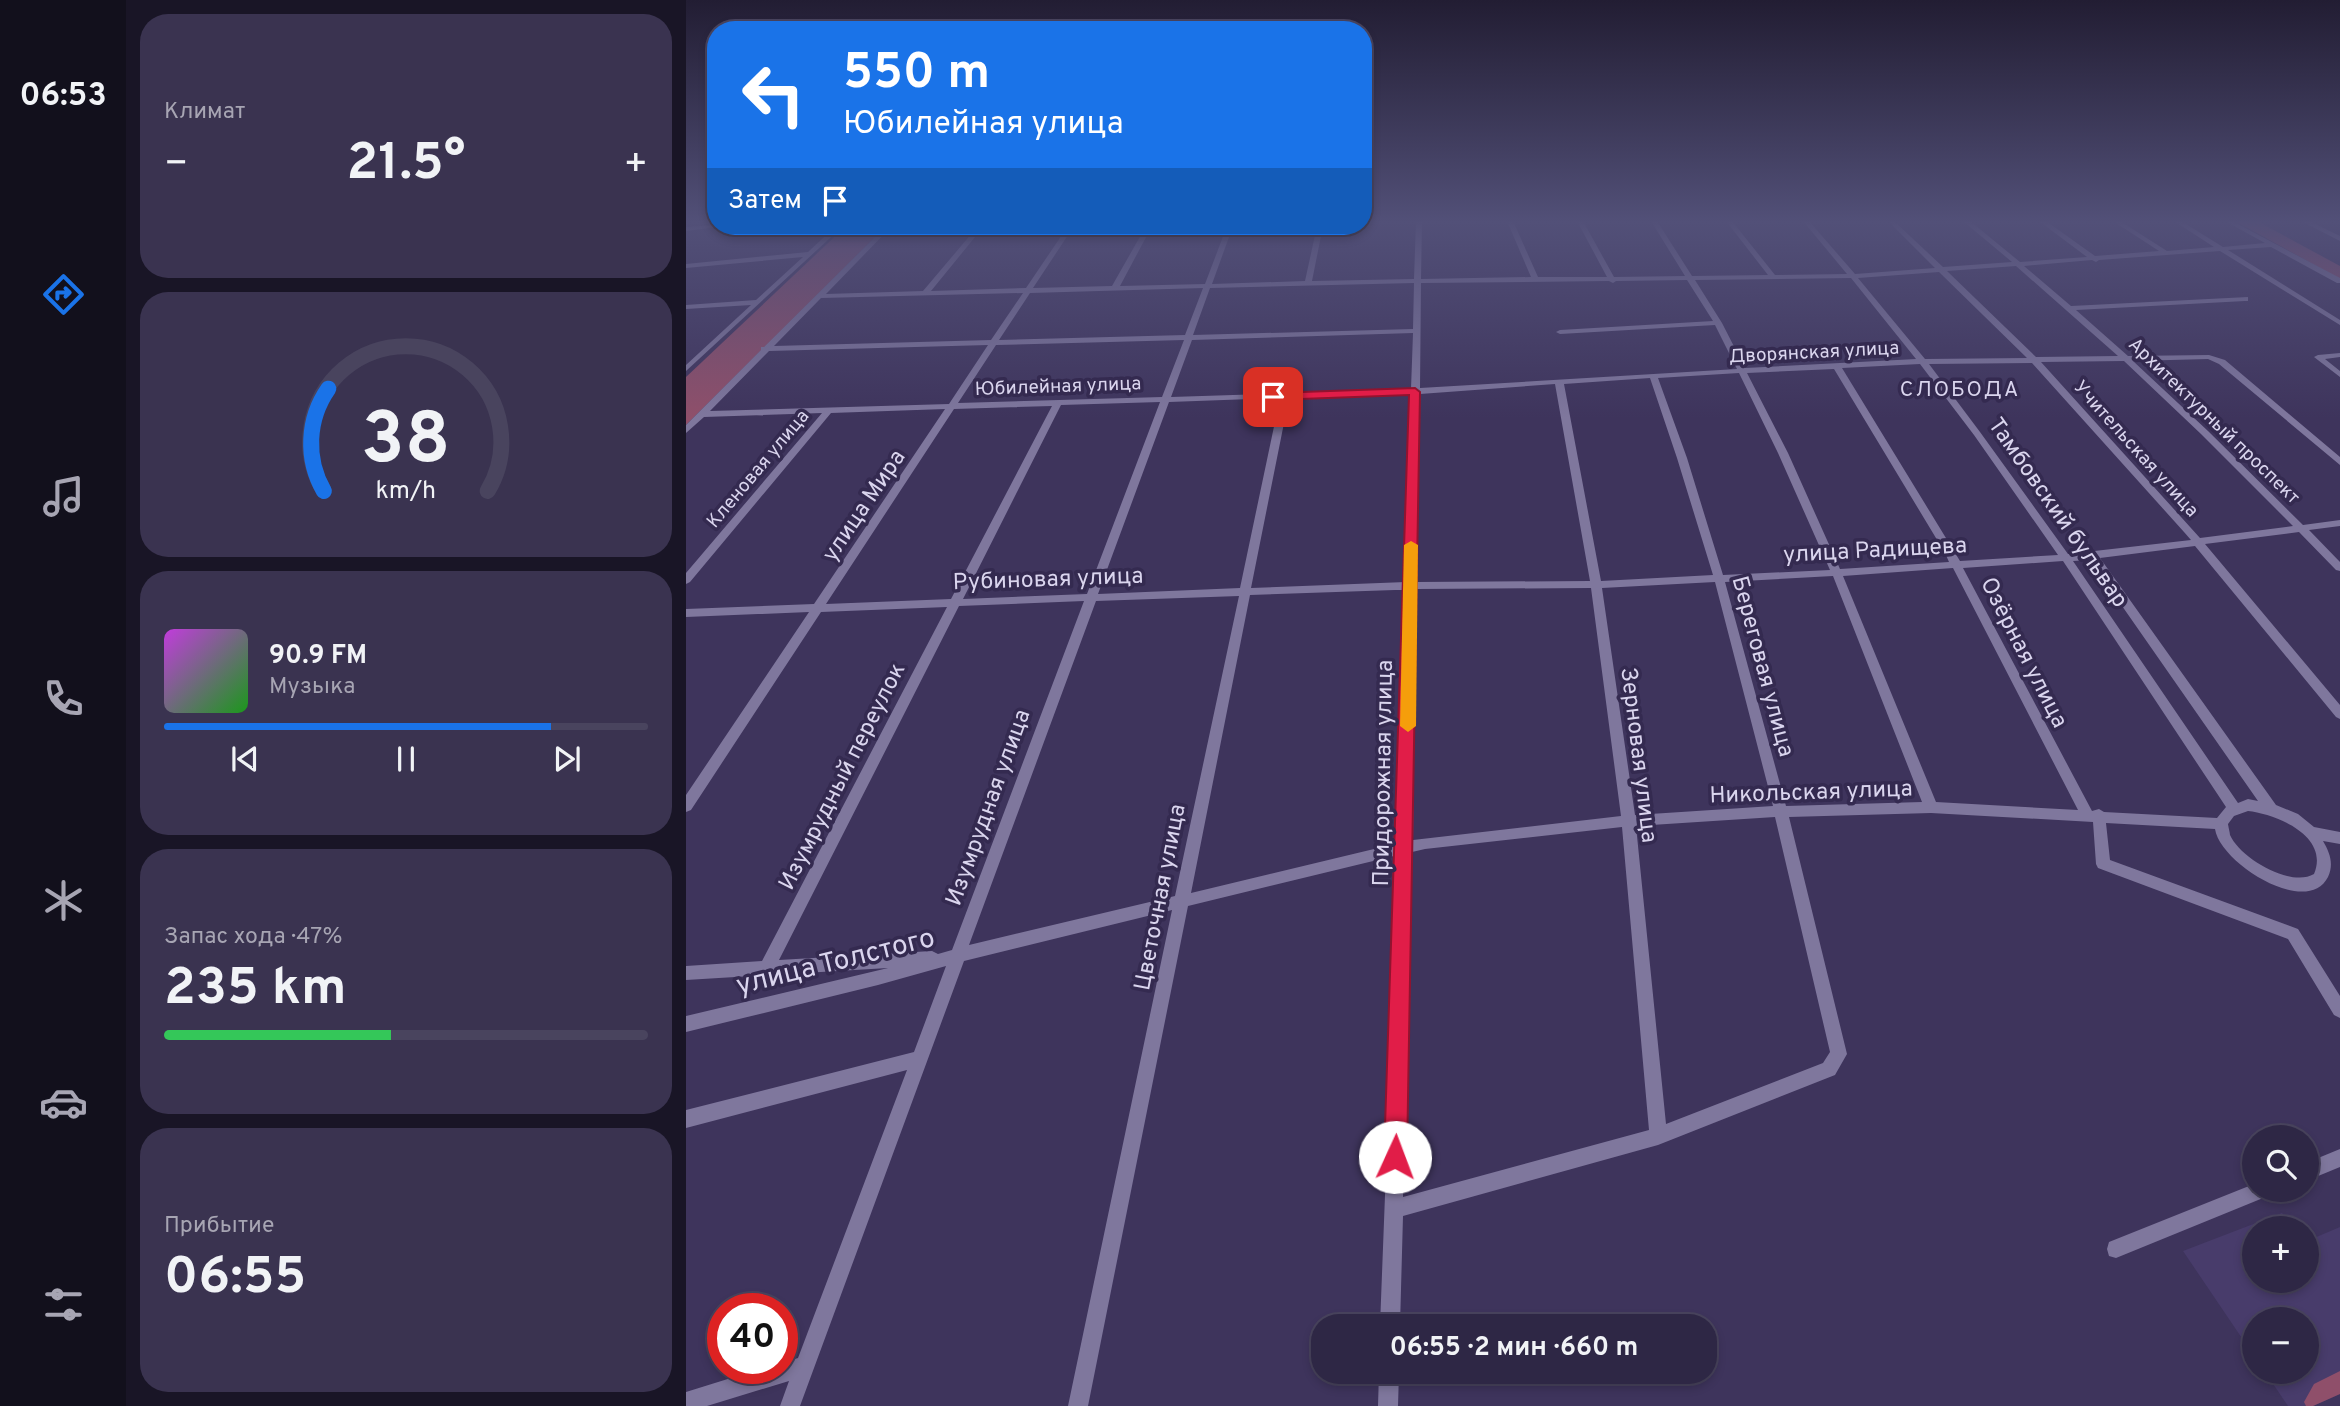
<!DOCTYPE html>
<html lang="ru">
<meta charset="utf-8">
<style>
:root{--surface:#2e2745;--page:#3a3350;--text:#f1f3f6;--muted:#a7a5b3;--line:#49445e;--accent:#1a73e8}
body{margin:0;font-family:Overpass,sans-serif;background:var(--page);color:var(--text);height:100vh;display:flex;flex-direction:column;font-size:26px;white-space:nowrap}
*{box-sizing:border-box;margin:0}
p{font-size:23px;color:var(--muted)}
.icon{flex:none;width:38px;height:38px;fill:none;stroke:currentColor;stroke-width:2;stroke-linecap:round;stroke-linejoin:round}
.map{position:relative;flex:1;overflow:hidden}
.sheet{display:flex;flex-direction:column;gap:14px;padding:14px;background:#191526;width:560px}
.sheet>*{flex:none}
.hud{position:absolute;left:21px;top:21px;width:665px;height:214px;border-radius:28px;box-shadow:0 4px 10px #0003,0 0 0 2px var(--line);background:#1a73e8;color:#fff;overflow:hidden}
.fabs{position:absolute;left:1556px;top:1125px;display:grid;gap:14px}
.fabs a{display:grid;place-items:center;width:77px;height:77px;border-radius:50%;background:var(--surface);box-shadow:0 4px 10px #0003,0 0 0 2px var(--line);font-size:35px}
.speed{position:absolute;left:21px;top:1293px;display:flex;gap:14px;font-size:35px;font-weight:700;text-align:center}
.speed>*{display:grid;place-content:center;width:91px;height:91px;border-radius:50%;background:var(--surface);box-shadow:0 4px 10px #0003,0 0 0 2px var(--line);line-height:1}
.speed .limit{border:10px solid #d22;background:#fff;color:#111}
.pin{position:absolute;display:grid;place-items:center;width:60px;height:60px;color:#fff;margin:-30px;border-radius:14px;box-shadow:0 4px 10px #0006}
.me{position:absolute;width:77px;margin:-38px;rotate:2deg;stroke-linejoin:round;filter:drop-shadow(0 0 5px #0008)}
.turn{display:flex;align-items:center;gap:24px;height:147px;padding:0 21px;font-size:32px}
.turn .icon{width:91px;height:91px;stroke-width:2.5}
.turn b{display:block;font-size:49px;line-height:60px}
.then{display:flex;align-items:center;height:66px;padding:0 21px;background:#0003;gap:14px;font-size:26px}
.big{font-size:52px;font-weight:700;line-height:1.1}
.sheet .tile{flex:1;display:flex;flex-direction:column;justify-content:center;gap:10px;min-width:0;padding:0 24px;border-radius:28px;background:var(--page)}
.sheet .dial{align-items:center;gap:0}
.dial svg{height:182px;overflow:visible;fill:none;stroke:var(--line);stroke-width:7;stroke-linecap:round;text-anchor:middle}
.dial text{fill:var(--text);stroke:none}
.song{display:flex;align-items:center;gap:21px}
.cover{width:84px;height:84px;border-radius:10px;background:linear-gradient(135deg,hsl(290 70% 55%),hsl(120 70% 35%))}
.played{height:7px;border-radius:4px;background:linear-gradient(90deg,var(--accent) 80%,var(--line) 80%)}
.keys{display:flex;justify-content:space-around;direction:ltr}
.heat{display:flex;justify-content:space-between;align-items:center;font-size:38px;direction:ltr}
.charge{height:10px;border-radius:5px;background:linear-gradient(90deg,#34c759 47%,var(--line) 0)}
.trip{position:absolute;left:625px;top:1314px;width:406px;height:70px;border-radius:28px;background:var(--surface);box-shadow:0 4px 10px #0003,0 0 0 2px var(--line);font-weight:700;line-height:70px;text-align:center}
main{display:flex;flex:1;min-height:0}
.tabs{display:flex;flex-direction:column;width:126px;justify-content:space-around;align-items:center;background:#12101c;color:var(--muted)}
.tabs .icon{width:49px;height:49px}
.tabs .selected{color:var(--accent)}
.tabs b{font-size:32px;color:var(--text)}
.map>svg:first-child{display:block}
</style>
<main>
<nav class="tabs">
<b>06:53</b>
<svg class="icon selected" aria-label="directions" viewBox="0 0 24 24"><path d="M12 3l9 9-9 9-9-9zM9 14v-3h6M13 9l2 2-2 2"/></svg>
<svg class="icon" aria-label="music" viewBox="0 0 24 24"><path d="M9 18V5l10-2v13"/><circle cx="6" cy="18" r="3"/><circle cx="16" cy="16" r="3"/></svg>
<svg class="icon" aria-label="phone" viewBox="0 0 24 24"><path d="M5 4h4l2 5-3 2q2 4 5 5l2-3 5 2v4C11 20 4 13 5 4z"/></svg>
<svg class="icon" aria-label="climate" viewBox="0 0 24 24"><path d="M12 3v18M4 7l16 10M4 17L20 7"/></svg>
<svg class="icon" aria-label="car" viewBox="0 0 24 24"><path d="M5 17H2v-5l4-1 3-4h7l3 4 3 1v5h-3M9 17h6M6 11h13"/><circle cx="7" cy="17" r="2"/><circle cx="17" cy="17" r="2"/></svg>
<svg class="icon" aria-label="filters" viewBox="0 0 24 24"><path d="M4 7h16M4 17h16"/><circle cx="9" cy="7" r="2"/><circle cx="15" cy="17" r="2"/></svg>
</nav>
<section class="sheet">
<div class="tile"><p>Климат</p>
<div class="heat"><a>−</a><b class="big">21.5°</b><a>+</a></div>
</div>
<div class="tile dial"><svg viewBox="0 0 100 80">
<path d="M14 69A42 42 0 1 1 86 69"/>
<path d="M14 69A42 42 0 0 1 16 24" stroke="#1a73e8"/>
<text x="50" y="56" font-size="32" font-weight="700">38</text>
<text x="50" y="72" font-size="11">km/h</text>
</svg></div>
<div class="tile">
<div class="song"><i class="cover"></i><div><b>90.9 FM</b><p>Музыка</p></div></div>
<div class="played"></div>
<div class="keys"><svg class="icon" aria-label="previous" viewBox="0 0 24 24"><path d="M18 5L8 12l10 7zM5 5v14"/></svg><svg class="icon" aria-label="pause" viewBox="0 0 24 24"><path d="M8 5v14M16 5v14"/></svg><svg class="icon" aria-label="next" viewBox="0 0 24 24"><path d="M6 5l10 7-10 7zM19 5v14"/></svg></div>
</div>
<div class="tile"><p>Запас хода · 47%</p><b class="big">235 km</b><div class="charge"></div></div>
<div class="tile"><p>Прибытие</p><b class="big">06:55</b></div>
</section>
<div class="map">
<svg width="1654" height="1406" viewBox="0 0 1654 1406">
<rect width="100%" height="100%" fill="#3e345c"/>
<path fill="#483c6b" d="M1596 1213 1607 1228H1568V1281H1620L1621 1241 1654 1227V1394L1627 1406H1602L1579 1372H1620V1320H1568V1356L1497 1251Z"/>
<g fill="#8f4f6a">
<path d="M1549 221H1571L1654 266V279Z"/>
<path d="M160 226H200L0 425V377Z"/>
<path d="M1654 1371V1394L1627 1406H1620L1618 1402 1628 1384Z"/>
</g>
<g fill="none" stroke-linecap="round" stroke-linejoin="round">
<g fill="#7f779d" fill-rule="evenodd">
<path d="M730 221H736L735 279 845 277 821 221H827L852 277H921L891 221H897L928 277 999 276 965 221H971L1006 276 1082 275 1040 221H1046L1089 275 1161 274 1117 221H1123L1169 274 1249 268 1202 221H1208L1257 267 1326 262 1277 221H1284L1334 262 1401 257 1353 221H1360L1409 256 1473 251 1427 221H1434L1481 251 1528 247 1488 221H1495L1537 247 1579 243 1539 221H1546L1654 278V283H1651L1585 247 1542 250 1654 320V325L1534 251 1413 260 1410 262 1406 260 1338 266 1385 306 1562 297V301H1559L1390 310 1442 356 1523 355 1539 360 1654 457V465L1533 364 1522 359 1447 361 1522 431 1617 525 1654 520V526L1623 530 1654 562V571L1650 570 1613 532 1519 544 1654 705V719L1650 717 1509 546 1414 558 1590 805 1612 814 1628 827 1654 832V844L1637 841C1644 853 1648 864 1642 877 1621 918 1534 863 1529 829L1420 823 1424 860 1612 929 1654 996V1018L1648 1015 1602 939 1412 868 1410 864 1407 822 1245 813 1103 817 1161 1054 1149 1075 972 1145 717 1216 714 1326H694L712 855 502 906 402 1406H382L486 910 278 961 114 1406H94L103 1381 21 1406H0V1392L77 1368H96V1363L112 1358 221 1070 0 1128V1110L228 1052 260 966 192 985 0 1032V1016L202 968 0 980V966L76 961 261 607 135 612 5 810 0 812V795L123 612 0 617V609L128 604 259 409 145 413 4 582 0 584V573L136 413 18 417 0 433V425L75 350V347H78L200 226H206L140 294 237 291 292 226H298L245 291 340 288 382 226H388L347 288 426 286 460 226H466L434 286 519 284 541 226H547L526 284 619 281 631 226H637L626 281 728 279ZM1330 266 1432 356 1350 357 1261 271ZM1253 272 1341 358 1239 359 1172 278ZM1165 278 1230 359 1059 368 1036 323 1009 280ZM1001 280 1027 321 874 330 870 332 874 334 1029 325 1051 369 734 388 735 283 923 281 927 283 930 281ZM728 283 727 329 507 335 524 288ZM517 288 499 335 313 340 344 293ZM337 293 305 340 88 346 135 298ZM727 333 725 389 485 397 506 340ZM498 340 476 397 272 403 310 345ZM302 345 263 404 24 411 83 351ZM1438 361 1515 434 1607 526 1514 538 1355 362ZM1346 363 1498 532 1505 540 1382 554 1294 432 1243 364ZM1234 364 1288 435 1372 555 1274 561 1156 368ZM1148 369 1259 553 1263 562 1154 569 1102 453 1061 373ZM1053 373 1092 453 1144 570 1037 575 1001 458 972 378ZM964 378 991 458 1027 575 915 581 878 384ZM869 384 904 581 731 582 734 394ZM725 394 720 582 565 588 603 398ZM594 398 554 588 412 594 483 402ZM474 402 401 594 277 599 375 405ZM366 406 265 599 140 604 268 409ZM1404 560 1572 801 1562 799 1552 803 1387 561ZM1377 561 1540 807 1531 818 1418 812 1413 809 1406 811 1277 568ZM1267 568 1392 810 1250 802 1157 576ZM1147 576 1236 802 1100 806 1039 582ZM1029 582 1087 806 949 815 916 588ZM905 588 935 816 727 840 730 589ZM709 590H720L713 843 505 893 564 595ZM553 596 489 896 283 945 410 601ZM398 601 266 950 252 954 246 951 93 960 273 606ZM1562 811C1590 814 1644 836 1628 874 1605 888 1554 858 1544 835 1544 833 1542 825 1542 824L1548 816ZM1089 817 1144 1052 1137 1063 980 1124 950 826ZM936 827 963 1130 717 1197 726 852 739 849Z"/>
<path d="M1615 221H1623L1654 236V241Z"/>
<path d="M30 225 39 226 0 231V227Z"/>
<path d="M150 226H157L0 371V365L65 305 0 309V305L70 300 117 257 0 268V264L122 252Z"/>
<path d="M1654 353V357L1639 359 1654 371V377L1628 357 1632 355Z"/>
<path d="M1654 1149V1167L1620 1181V1163Z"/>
<path d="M1568 1184V1190H1585L1582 1196 1430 1258 1423 1256 1421 1249 1423 1242Z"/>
<path d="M693 1372H713L712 1406H692Z"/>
</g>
</g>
<linearGradient id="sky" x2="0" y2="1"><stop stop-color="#221d33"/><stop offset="0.53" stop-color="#525078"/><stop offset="1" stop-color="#525078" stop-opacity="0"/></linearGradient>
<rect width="1654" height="418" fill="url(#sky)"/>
<path fill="#e11d48" stroke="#92132f" stroke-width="2" d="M729 388 734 392 721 1157 718 1165 709 1168 701 1165 698 1157 723 395 587 400 582 397 587 393Z"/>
<path fill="#f59e0b" d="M725 541 732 545 730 726 722 732 714 726 718 545Z"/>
<g text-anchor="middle" stroke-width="7" stroke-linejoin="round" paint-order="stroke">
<g font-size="19" fill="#dad5ee" stroke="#342a50">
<text transform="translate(1128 351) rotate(-3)" y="7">Дворянская улица</text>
<text transform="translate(372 385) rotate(-2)" y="7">Юбилейная улица</text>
<text transform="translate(1529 420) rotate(44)" y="7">Архитектурный проспект</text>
<text transform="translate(1451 448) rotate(48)" y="7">Учительская улица</text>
<text transform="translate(71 468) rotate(-50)" y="7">Кленовая улица</text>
</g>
<g font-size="21" letter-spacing="2" fill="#dad5ee" stroke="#342a50">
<text x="1274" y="396">СЛОБОДА</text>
</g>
<g font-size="23" fill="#dad5ee" stroke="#342a50">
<text transform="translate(177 505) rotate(-56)" y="8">улица Мира</text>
<text transform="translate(1373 512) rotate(55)" y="8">Тамбовский бульвар</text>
<text transform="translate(1189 549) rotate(-3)" y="8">улица Радищева</text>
<text transform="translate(362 578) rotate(-2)" y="8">Рубиновая улица</text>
<text transform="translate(1339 652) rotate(63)" y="8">Озёрная улица</text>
<text transform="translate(1078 666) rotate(75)" y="8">Береговая улица</text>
<text transform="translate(954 755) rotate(83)" y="8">Зерновая улица</text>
<text transform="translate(696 773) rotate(-89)" y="8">Придорожная улица</text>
<text transform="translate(155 776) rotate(-63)" y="8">Изумрудный переулок</text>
<text transform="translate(1125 791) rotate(-2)" y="8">Никольская улица</text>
<text transform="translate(301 807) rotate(-70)" y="8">Изумрудная улица</text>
<text transform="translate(473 897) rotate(-79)" y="8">Цветочная улица</text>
</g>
<g font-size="28" fill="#dad5ee" stroke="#342a50">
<text transform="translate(149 960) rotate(-14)" y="10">улица Толстого</text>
</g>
</g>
</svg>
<div class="fabs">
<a><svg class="icon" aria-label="search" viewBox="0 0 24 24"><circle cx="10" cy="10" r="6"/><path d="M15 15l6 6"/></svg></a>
<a>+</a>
<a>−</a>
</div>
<div class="speed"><div class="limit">40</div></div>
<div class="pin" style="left:587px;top:397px;background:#d93025"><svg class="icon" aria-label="arrive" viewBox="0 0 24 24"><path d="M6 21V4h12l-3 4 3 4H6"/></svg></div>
<svg class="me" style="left:709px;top:1157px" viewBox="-20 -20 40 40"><circle r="19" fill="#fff"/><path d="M0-13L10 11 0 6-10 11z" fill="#e11d48"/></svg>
<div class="trip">06:55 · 2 мин · 660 m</div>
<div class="hud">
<div class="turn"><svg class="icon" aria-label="left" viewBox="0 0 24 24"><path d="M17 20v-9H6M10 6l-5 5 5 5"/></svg><div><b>550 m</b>Юбилейная улица</div></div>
<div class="then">Затем<svg class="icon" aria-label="arrive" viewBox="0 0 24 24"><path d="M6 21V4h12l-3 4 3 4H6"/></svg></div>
</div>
</div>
</main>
